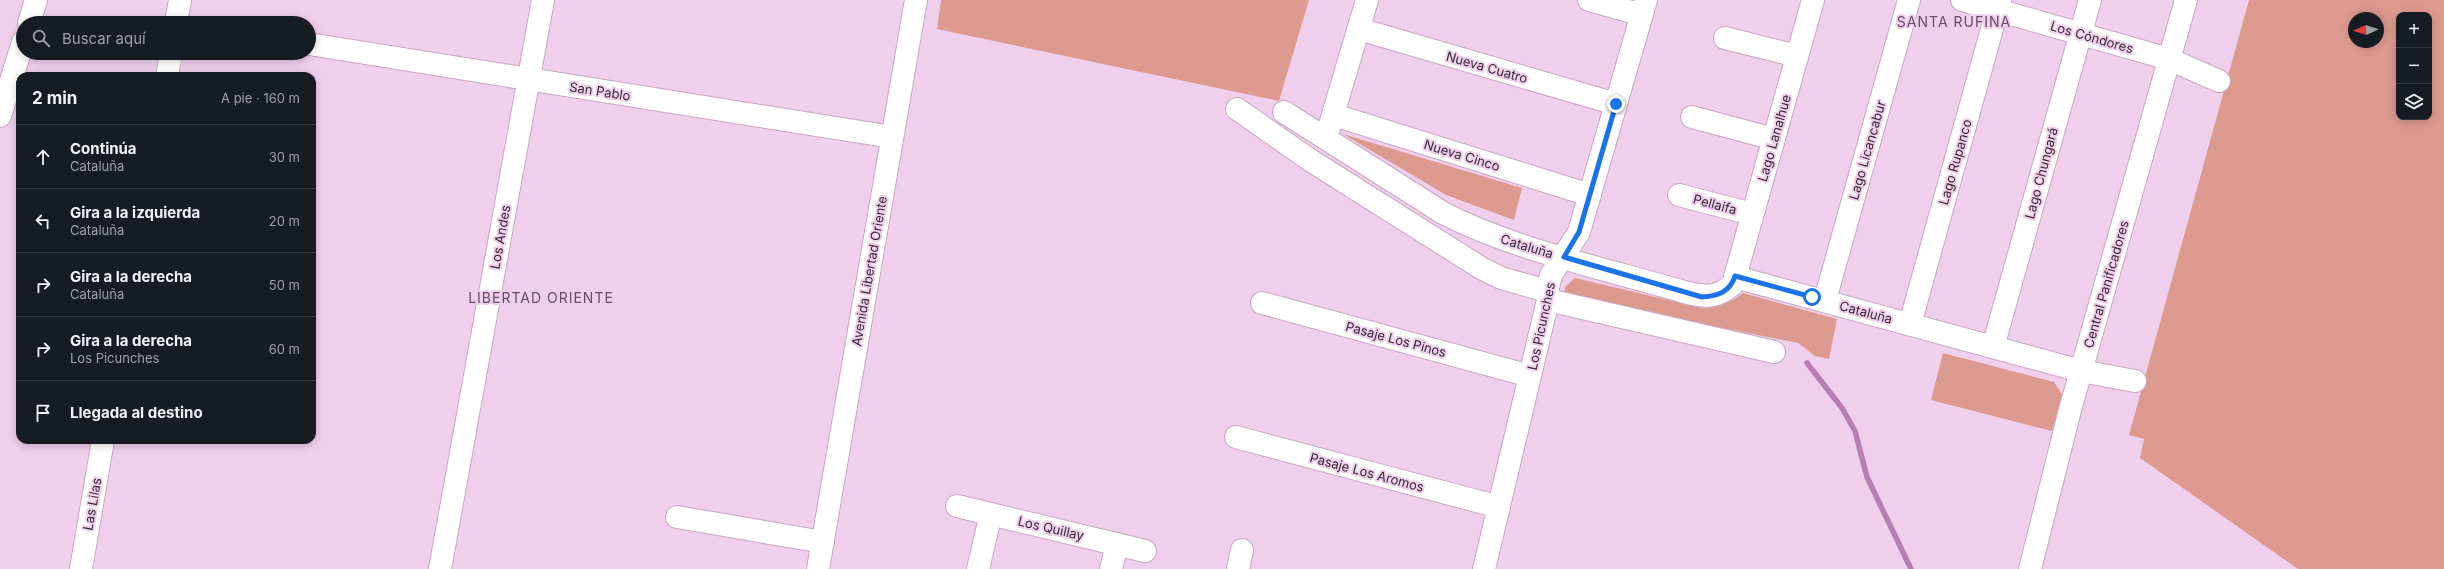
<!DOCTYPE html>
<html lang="es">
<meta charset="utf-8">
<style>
body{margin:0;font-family:Inter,sans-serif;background:#242831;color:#f1f3f6}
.controls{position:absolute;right:12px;top:12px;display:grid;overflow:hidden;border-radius:8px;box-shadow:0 2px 10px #0003}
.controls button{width:36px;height:36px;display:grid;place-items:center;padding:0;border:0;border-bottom:1px solid #363941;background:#171b24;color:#f1f3f6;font:20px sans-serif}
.compass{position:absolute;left:2348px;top:12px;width:36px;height:36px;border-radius:50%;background:#171b24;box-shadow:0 2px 10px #0003;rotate:267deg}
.stop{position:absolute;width:12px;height:12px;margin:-9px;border:3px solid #1a73e8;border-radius:50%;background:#fff}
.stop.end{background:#1a73e8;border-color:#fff;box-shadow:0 1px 4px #0008}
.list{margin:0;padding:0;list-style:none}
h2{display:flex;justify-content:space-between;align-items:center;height:52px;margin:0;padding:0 16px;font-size:17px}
h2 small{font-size:13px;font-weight:400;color:#9ea1a6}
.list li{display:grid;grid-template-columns:26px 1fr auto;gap:12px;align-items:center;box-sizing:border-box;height:64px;padding:0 16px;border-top:1px solid #363941}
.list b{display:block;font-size:15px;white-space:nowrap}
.list p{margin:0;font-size:13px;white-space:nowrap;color:#9ea1a6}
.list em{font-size:13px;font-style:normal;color:#9ea1a6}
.icon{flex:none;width:22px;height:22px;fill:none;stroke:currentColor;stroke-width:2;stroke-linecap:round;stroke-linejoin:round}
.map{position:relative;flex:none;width:2444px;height:569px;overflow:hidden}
.search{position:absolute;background:#171b24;box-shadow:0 2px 10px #0003;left:16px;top:16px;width:300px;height:44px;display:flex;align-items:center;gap:10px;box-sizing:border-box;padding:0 14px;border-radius:22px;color:#9ea1a6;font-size:15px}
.panel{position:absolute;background:#171b24;box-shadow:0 2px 10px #0003;left:16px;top:72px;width:300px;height:372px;border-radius:12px}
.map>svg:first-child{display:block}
</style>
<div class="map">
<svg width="2444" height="569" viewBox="0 0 2444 569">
<rect width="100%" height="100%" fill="#f0cfec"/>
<g fill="#dc9a8f" fill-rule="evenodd">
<path d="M941,0H1309L1279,101L937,29Z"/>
<path d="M2249,0H2444V569H2298L2140,458L2144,439L2129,435ZM2399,15H2429V117H2399ZM2354,18H2378V42H2354Z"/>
<path d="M1343,134L1522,188L1514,220L1446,195Z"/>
<path d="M1575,278L1702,308C1718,306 1730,304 1743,293L1837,319L1829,359L1815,356L1798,343L1563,296L1566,286Z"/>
<path d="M1943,353L2054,382L2062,394L2052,431L1931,400Z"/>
</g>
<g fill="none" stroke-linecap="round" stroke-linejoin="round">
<path stroke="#b67fb1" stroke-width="5.5" d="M1807,363L1842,408L1855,431L1867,477L1911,569"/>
<defs>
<g id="minor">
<path d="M1589,0L1642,15"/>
<path d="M1962,0L2169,59L2219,81"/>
<path d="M29,23L36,0"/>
<path d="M176,23L180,0"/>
<path d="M1359,29L1616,104"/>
<path d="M1725,38L1797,56"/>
<path d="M309,44L892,137"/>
<path d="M167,76L171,53"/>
<path d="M1237,109L1310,160L1481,268L1501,278L1547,291"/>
<path d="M1284,112L1443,213C1515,250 1606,269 1684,292C1704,297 1717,299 1733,284L1813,0"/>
<path d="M1334,115L1590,195"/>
<path d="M0,116L23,42"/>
<path d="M1692,117L1774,139"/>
<path d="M1329,128L1367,0"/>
<path d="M1679,195L1752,214"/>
<path d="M1735,277L2081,371L2135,381"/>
<path d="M1548,300L1774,352"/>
<path d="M1825,300L1909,0"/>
<path d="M1262,303L1530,376"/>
<path d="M1910,324L2000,0"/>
<path d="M1993,347L2090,0"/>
<path d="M1236,437L1499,507"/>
<path d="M957,506L1145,551"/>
<path d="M677,517L823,542"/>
<path d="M81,569L103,440"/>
<path d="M440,569L543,0"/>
<path d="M818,569L916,0"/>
<path d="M978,569L991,514"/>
<path d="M1111,569L1117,544"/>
<path d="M1238,569L1242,550"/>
<path d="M1484,569L1548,300L1547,291L1551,275L1579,232L1646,0"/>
<path d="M2030,569L2070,410L2186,0"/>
</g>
</defs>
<use href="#minor" stroke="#c7a7c3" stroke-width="24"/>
<use href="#minor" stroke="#fff" stroke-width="22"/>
</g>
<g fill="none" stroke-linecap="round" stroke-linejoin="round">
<path stroke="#1a73e8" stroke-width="5" d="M1616,104L1579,232L1564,257L1702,297C1718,296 1730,292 1735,276L1812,297"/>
</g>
<g text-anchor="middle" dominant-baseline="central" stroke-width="4" stroke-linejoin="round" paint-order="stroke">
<g font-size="13" fill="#372a36" stroke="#f0cfec">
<text transform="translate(2092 37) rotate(16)">Los Cóndores</text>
<text transform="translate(1487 67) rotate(16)">Nueva Cuatro</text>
<text transform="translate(600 91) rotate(9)">San Pablo</text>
<text transform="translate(1774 138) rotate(-74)">Lago Lanalhue</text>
<text transform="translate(1867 150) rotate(-74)">Lago Licancabur</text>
<text transform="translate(1462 155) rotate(17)">Nueva Cinco</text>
<text transform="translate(1955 162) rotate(-74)">Lago Rupanco</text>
<text transform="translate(2041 173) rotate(-75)">Lago Chungará</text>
<text transform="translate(1715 204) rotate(15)">Pellaifa</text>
<text transform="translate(500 237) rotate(-80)">Los Andes</text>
<text transform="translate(1527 246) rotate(17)">Cataluña</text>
<text transform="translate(869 271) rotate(-80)">Avenida Libertad Oriente</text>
<text transform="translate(2106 284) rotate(-74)">Central Panificadores</text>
<text transform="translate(1866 312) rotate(15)">Cataluña</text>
<text transform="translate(1541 326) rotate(-78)">Los Picunches</text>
<text transform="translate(1396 339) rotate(15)">Pasaje Los Pinos</text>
<text transform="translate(1367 472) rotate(15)">Pasaje Los Aromos</text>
<text transform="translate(92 504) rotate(-80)">Las Lilas</text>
<text transform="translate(1051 528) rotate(13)">Los Quillay</text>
</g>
<g font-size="14" letter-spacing="1" fill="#684c66" stroke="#f0cfec">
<text x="1954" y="21">SANTA RUFINA</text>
<text x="541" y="297">LIBERTAD ORIENTE</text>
</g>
</g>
</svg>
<div class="controls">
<button>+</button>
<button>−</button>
<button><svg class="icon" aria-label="layers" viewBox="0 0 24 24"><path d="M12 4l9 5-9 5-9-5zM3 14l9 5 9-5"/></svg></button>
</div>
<svg class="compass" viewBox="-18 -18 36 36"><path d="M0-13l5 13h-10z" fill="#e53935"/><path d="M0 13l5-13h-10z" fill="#9ea1a6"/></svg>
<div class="stop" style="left:1812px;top:297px"></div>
<div class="stop end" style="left:1616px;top:104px"></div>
<div class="search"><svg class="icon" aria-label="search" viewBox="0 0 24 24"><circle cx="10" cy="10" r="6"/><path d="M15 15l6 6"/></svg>Buscar aquí</div>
<section class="panel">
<h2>2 min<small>A pie · 160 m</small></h2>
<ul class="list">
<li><svg class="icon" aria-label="ahead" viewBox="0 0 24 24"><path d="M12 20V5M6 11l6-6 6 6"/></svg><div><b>Continúa</b><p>Cataluña</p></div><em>30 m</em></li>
<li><svg class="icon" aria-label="left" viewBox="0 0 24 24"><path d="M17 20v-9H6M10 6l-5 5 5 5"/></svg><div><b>Gira a la izquierda</b><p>Cataluña</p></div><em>20 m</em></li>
<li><svg class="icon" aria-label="right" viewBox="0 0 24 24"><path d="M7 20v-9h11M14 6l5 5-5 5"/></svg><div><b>Gira a la derecha</b><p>Cataluña</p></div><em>50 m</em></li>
<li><svg class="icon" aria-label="right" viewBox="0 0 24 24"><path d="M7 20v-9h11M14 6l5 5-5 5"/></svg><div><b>Gira a la derecha</b><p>Los Picunches</p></div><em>60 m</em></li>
<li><svg class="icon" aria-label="arrive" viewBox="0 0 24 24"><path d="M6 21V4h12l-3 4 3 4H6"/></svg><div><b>Llegada al destino</b></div></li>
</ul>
</section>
</div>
